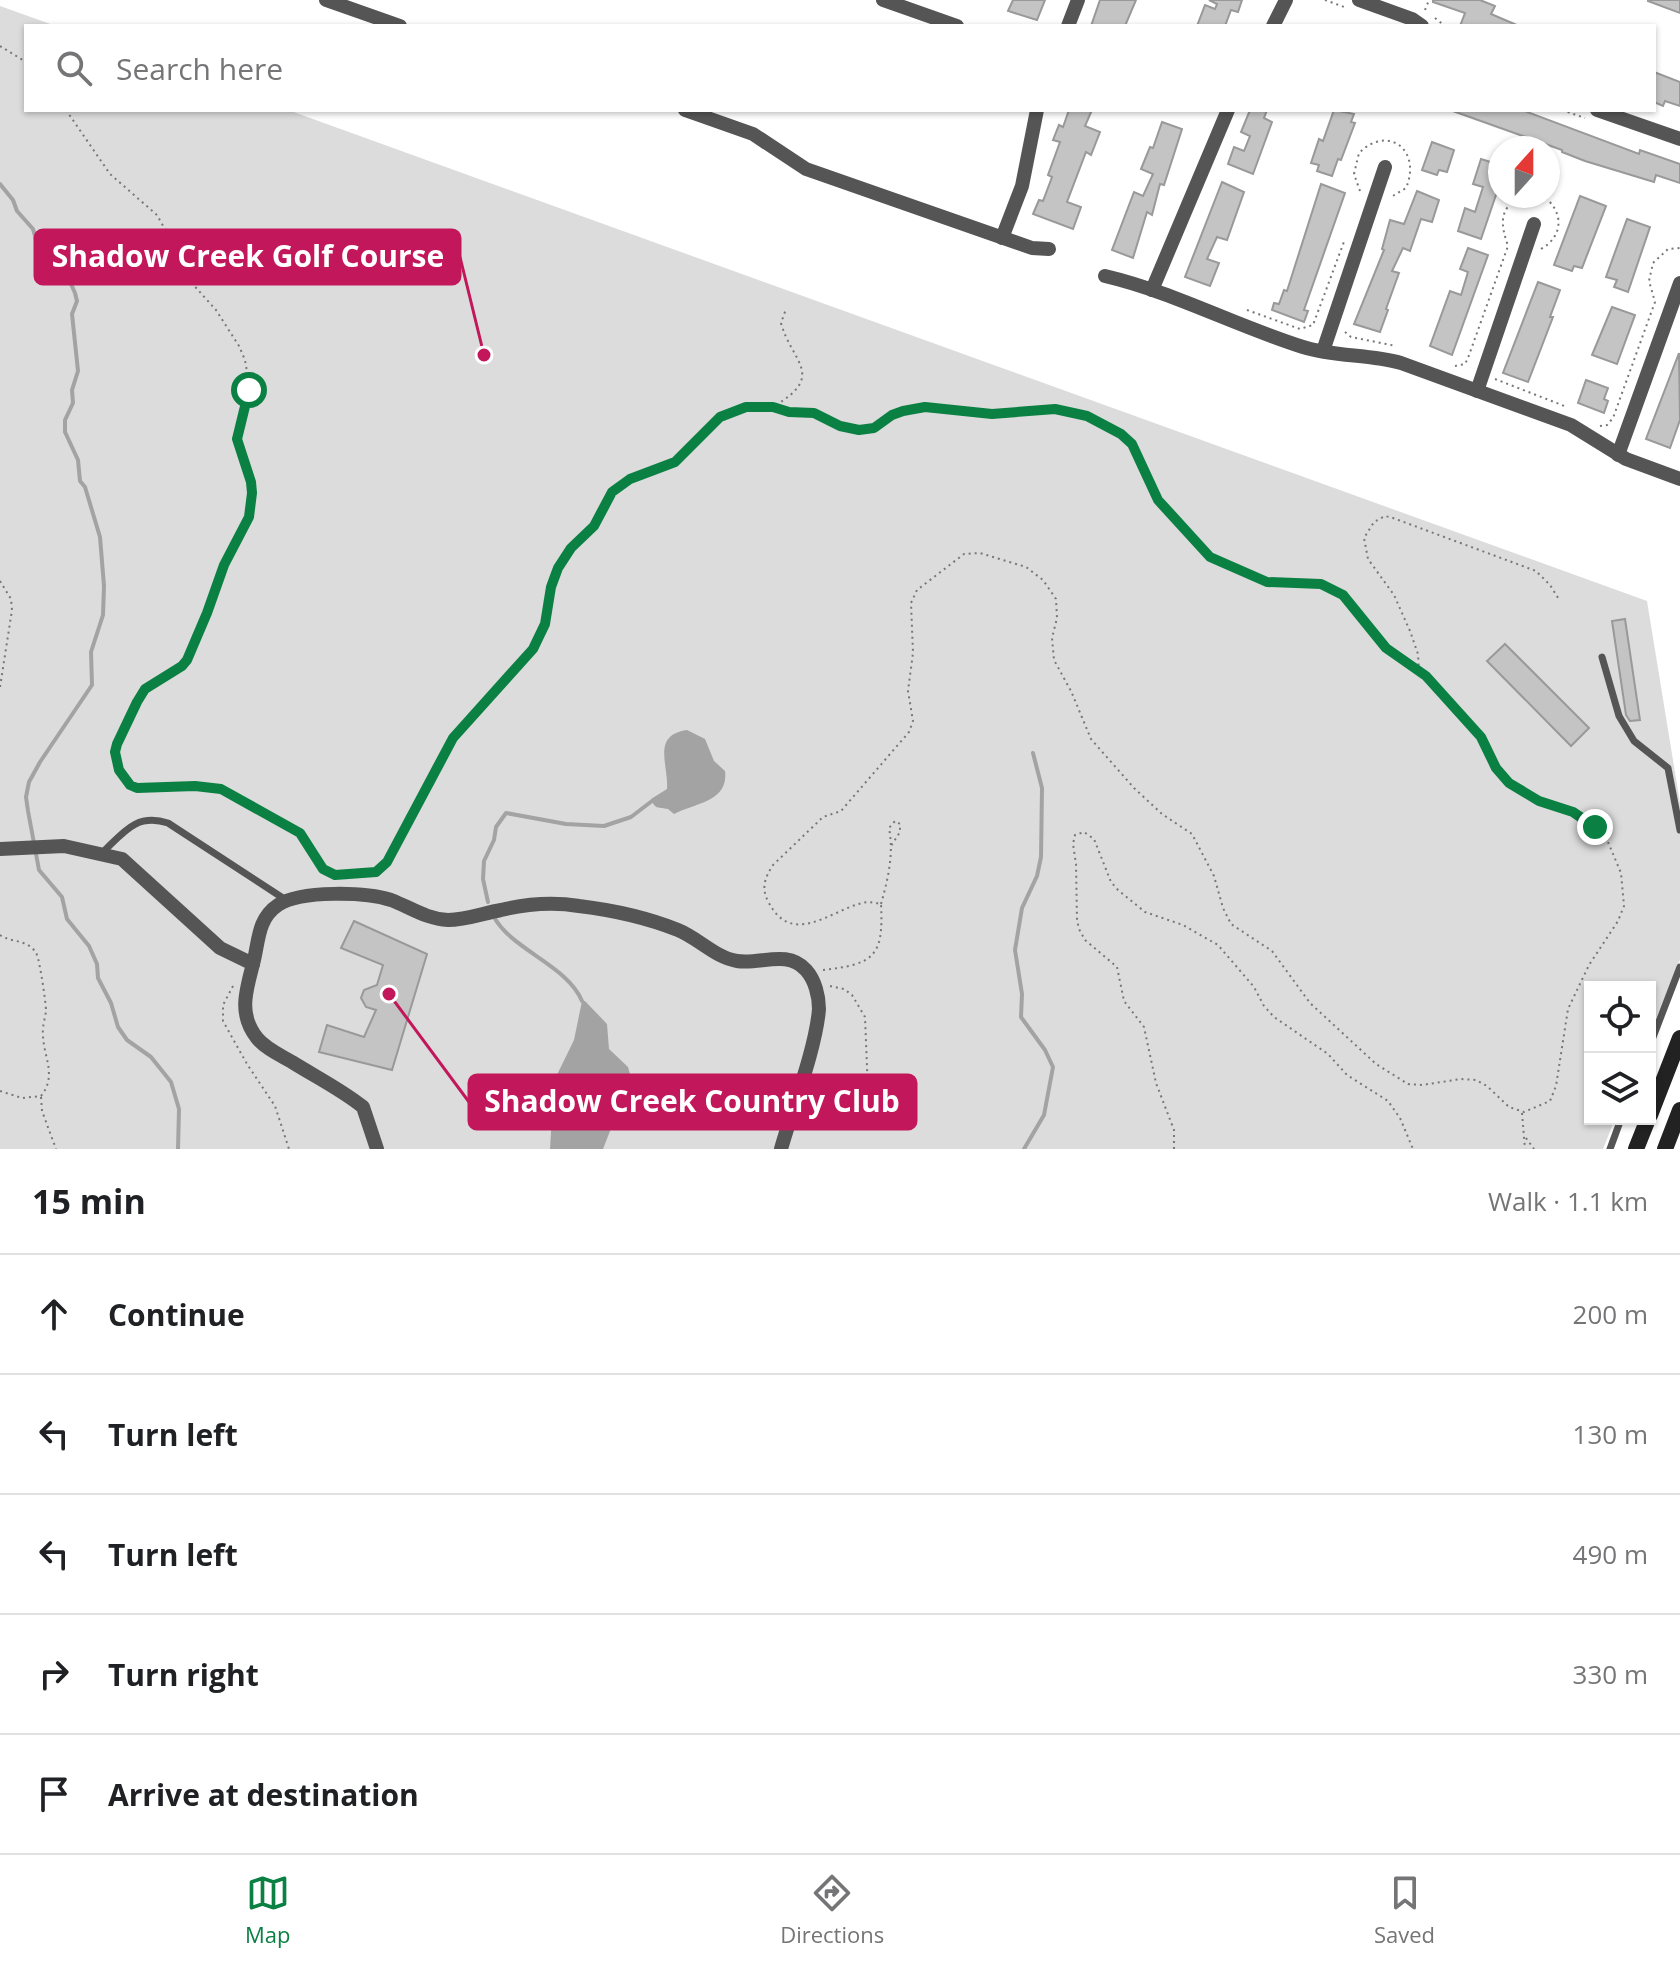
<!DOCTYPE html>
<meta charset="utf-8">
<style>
body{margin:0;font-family:"Open Sans",sans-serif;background:#f2f2f2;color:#202124}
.controls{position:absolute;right:24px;bottom:24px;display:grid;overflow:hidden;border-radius:0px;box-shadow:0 2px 6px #0004}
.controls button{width:72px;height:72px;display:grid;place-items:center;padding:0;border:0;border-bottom:2px solid #e0e0e0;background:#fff;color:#202124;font:40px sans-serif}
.compass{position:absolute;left:1488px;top:136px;width:72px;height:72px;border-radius:50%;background:#fff;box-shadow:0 2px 6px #0004;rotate:21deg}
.stop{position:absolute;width:24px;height:24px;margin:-18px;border:6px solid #0b8043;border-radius:50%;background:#fff}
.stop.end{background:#0b8043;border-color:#fff;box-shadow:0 2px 8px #0008}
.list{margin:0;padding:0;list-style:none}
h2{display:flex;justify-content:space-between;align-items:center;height:104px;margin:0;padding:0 32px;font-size:34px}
h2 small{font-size:26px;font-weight:400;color:#757577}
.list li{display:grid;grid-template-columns:52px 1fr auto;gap:24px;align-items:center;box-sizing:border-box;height:120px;padding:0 32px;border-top:2px solid #e0e0e0}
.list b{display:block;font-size:30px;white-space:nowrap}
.list em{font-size:26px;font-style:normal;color:#757577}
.icon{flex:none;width:44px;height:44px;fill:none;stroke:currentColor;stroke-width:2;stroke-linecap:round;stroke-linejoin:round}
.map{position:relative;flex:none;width:1680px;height:1149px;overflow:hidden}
.search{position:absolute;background:#fff;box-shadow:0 2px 6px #0004;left:24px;right:24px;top:24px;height:88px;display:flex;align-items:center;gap:20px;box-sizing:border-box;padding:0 28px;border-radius:0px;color:#757577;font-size:30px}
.sheet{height:704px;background:#fff}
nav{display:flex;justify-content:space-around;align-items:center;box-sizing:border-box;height:112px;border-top:2px solid #e0e0e0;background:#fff;font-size:22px;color:#757577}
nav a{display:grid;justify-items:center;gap:4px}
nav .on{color:#0b8043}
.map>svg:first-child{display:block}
</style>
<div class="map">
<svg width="1680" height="1149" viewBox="0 0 1680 1149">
<rect width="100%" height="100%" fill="#fff"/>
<path fill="#dcdcdc" d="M0,6L56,26H26V110H288L1647,601L1680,803V960L1650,1033V987H1590V1119H1615L1603,1149H0Z"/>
<g fill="#a3a3a3">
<path d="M687,730L705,739L714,761L725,771C729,802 694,803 674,814L668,809C659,807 655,810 651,799L667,789C669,766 651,735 687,730Z"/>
<path d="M582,1001H585L607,1024L609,1049L628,1067L635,1091L610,1131L603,1149H550L554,1081L574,1040Z"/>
</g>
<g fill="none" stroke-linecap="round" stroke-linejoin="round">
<g stroke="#a3a3a3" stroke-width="4">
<path d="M0,184L13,200L17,211L33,229L39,250L45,258L71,284L75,293L77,301L72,314L78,371L72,390L73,403L65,420V432L78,460L80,481L85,487L100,537L104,586L103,615L91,652L92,685L40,762L29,782L26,797L28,811L39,870L62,897L67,919L89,946L97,964L98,978L111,1003L118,1027L127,1040L151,1057L171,1082L179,1109L178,1149"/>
<path d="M488,902L483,879L484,861L494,840L496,827L506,813L566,824L604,826L631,817L652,801"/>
<path d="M494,917C512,950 567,965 582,1001"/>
<path d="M1024,1149L1044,1115L1053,1067L1045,1050L1021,1017L1022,994L1015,950L1022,908L1037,876L1041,857L1042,788L1033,753"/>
</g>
</g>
<g fill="#c4c4c4" stroke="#999" stroke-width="2">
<path d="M1013,0H1045L1037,20L1008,11Z"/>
<path d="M1100,0H1136L1125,26H1091Z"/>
<path d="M1209,0H1242L1238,12L1231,10L1225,26H1197L1205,5L1215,9L1217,4Z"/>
<path d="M1433,0H1480L1495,6L1491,14L1519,26H1460L1465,13L1433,2Z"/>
<path d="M1648,0H1680V13L1648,1Z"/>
<path d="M1654,72L1680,82V106L1665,101L1663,106L1654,102Z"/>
<path d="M1069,110H1092L1085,126L1100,132L1091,155L1086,152L1067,202L1081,207L1073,229L1033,214L1039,200L1043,201L1052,177L1048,175L1060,142L1053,140L1059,125L1063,127Z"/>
<path d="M1250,110H1267L1264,118L1272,122L1253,174L1228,164L1234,147L1244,151L1250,136L1241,132Z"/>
<path d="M1334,110L1354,114L1351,122L1355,123L1341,160L1338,159L1332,176L1317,171L1319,165L1311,163L1319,139L1323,141Z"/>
<path d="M1450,110H1522L1639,154L1640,150L1680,164V183L1656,175L1654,182L1585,161L1562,152V150Z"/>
<path d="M1162,122L1182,129L1164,185L1160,184L1152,215L1147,212L1133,258L1112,250L1134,192L1143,196L1153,174L1141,169L1150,147L1153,148Z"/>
<path d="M1432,142L1454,150L1447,172L1439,170L1437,175L1422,170Z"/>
<path d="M1481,159L1500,165V183L1481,239L1458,231L1465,208L1475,212L1483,187L1473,184Z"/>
<path d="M1222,182L1244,192L1227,240L1217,237L1207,259L1219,263L1210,286L1185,277Z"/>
<path d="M1321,184L1345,193L1304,310L1308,311L1304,322L1272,310L1274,303L1279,304L1284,290L1287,291Z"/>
<path d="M1417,191L1439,200L1432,222L1421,219L1410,251L1403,248L1392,271L1399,273L1386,309L1388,310L1380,332L1354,324L1384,250L1382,249L1390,220L1404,224Z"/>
<path d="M1580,196L1606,206L1582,268L1574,266L1572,271L1554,265Z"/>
<path d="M1627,219L1650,227L1628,292L1614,287L1617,280L1606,277Z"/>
<path d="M1468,248L1488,255L1452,355L1430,346L1450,291L1461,295L1468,272L1460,269Z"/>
<path d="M1538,282L1560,290L1550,317H1553L1528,382L1503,373Z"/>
<path d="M1612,307L1635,315L1617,364L1592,355Z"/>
<path d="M1679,353L1680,420L1670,448L1646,439Z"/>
<path d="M1586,380L1608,388L1604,399L1608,401L1604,413L1578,403Z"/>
<path d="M1625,619L1640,720L1630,721L1626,715L1612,621Z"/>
<path d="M1505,644L1589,728L1571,746L1487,661Z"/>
<path d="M354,921L427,954L392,1070L319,1052L327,1025L364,1037L376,1010L366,1007L361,998L364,990L377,985L383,965L341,948Z"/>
</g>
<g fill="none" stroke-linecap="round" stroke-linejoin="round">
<g stroke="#777" stroke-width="2" stroke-dasharray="2 4" stroke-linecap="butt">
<path d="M1325,0L1347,8"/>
<path d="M1425,10L1429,0"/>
<path d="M1435,18L1445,26"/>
<path d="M0,46L26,62"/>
<path d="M66,110L110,174L157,215L175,247L189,280L216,310L239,346L245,360L249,383V397L237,439L251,482L249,517L224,565L187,660L145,689L117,744C113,763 121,779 137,788L195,786L221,789L300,833L327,872C345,879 374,878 387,862L453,738L533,649L545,624L551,587L558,568L571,548L594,526L612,492L630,479L675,462L720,417L746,407H773L789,412L814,413L840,426L859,430L874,428L892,415L925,407L992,414L1055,409L1087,416L1121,434L1132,444L1158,500L1210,557L1267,582L1321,584L1334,589L1351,604L1386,648L1418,671"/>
<path d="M1562,110L1585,118"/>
<path d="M1360,191L1354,174L1359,153C1388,124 1422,150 1406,188L1391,197"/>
<path d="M1541,249C1564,236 1564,211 1543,196"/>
<path d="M1247,310L1300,329L1313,325L1345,239"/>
<path d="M1345,332L1351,337L1396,346"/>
<path d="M1455,366L1465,364L1468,358L1508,246C1501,225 1498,210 1520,196"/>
<path d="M1495,379L1567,407"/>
<path d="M776,405C826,375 791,361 781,323L786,309"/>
<path d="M1600,426L1607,425L1613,418L1655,302L1649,281L1653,263L1668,249L1680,248"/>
<path d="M0,581L11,599L12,610L0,687"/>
<path d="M881,904C888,879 894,854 889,828L895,821L900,824V832L891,846"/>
<path d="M0,935C11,943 30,939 37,955C40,963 46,1003 46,1011C45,1019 42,1027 43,1036C44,1058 57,1076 41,1096L22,1098L0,1091"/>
<path d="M823,970C873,964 884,958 881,904C875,903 869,901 862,903C830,911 791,948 768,901C761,888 765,877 773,865L823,817L841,811L909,732L913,721L908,691L913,653L911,603L917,590L964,554L980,553L1026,567L1043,580L1056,599L1057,618L1052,638L1054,660L1071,691L1091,739L1134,788L1162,814L1192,834L1214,876L1223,908L1231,924L1272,951L1310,1003L1376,1064L1408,1084L1422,1085L1461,1079L1476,1080L1487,1086L1509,1107L1524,1112L1550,1101L1556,1086L1568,1009L1589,965L1618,921L1624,906L1621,873L1608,842L1601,831L1573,812L1539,801L1509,783L1496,768L1481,737L1419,671L1418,654L1410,631L1394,595L1368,559L1364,538L1374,522L1385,516L1393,518L1536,571L1550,585L1560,601"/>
<path d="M233,986L223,1005V1021L247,1064L275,1106L289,1149"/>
<path d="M830,986L844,989L852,995L865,1017L868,1092L860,1103"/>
<path d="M41,1097L42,1111L56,1149"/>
<path d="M1522,1113L1525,1149"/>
<path d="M1526,1138L1534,1149"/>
<path d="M1174,1149V1130L1156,1083L1144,1027L1124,1001L1117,967L1085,940L1079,929L1077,920L1076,864L1073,844L1075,835L1084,832L1094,839L1111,882L1118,890L1145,912L1183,925L1218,945L1254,987L1264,1006L1274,1017L1328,1054L1347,1075L1388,1101L1400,1118L1413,1149"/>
</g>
<g stroke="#555" stroke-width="7">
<path d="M1602,657L1619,716L1634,741L1668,768L1680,830"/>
<path d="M102,853C124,832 136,813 168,823L286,900"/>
<path d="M1650,1045L1680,967"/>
<path d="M1610,1149L1621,1119"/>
</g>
<g stroke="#555" stroke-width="14">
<path d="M326,0L400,26"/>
<path d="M883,0L957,26"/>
<path d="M1359,0L1412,19L1422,26"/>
<path d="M1068,26L1078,0"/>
<path d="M1273,26L1286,0"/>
<path d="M685,110L753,134L806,169L1032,248L1049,249"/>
<path d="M1597,110L1680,139"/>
<path d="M1002,238L1022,186L1037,110"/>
<path d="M1105,276C1173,292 1236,326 1303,347C1335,357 1369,354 1401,363L1571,425L1626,459L1680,479"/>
<path d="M1152,290L1228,110"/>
<path d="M1323,351L1385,167"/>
<path d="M1477,391L1534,224"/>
<path d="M1618,455L1680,283"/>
<path d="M0,849L64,846L122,859L220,948L253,964"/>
<path d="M377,1149L363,1107C342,1090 316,1077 292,1062C280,1055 266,1049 257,1038C238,1014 246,991 253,964C259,942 257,919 278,905C301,890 366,892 391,900C410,907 426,919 448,920C466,920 484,913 501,910C526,904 554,902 579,906C612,910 648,918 678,930C698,938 716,958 737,961C760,965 787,949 806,970C815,980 819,996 819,1009C816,1048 792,1110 781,1149"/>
</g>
<g stroke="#222" stroke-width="16">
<path d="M1650,1115L1680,1038"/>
<path d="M1636,1149L1648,1119"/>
<path d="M1665,1149L1680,1110"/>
</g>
</g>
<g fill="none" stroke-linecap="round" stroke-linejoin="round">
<path stroke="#0b8043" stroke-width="10" d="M249,390L237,439L251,482L252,493L249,517L224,565L207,613L187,660L182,666L145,689L137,702L117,744L115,752L119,770L130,785L137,788L195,786L221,789L300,833L323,869L335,875L376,872L387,862L453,738L533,649L545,624L551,587L558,568L571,548L594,526L612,492L630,479L675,462L720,417L746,407H773L789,412L814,413L840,426L859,430L874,428L892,415L903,411L925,407L992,414L1055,409L1087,416L1121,434L1132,444L1158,500L1210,557L1267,582L1321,584L1343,595L1386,648L1426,676L1481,737L1496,768L1509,783L1539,801L1573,812L1595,827"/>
</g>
<path fill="none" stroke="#c2185b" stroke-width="3" d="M484 355L460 257M389 994L469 1102"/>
<g fill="#c2185b" stroke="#fff" stroke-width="3">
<circle cx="484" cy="355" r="8"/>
<circle cx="389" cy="994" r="8"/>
</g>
<g fill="#c2185b" stroke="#c2185b" stroke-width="3">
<rect x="35" y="230" width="425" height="54" rx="8"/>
<rect x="469" y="1075" width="447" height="54" rx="8"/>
</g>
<g font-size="30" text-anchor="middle" font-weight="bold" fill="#fff">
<text x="248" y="267">Shadow Creek Golf Course</text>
<text x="692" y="1112">Shadow Creek Country Club</text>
</g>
</svg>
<div class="controls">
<button><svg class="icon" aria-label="locate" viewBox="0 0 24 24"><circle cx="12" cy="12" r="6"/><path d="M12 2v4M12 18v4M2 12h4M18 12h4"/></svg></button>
<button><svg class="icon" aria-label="layers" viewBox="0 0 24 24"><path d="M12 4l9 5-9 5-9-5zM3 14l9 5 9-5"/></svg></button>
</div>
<svg class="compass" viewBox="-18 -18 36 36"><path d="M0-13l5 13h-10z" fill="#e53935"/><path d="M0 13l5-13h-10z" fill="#757577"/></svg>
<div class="stop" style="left:249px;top:390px"></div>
<div class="stop end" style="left:1595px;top:827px"></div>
<div class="search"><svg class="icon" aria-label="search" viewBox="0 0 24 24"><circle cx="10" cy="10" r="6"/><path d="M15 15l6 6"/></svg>Search here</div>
</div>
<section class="sheet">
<h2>15 min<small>Walk · 1.1 km</small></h2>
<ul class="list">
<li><svg class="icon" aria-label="ahead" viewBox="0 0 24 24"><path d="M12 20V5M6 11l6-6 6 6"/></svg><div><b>Continue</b></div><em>200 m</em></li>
<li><svg class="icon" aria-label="left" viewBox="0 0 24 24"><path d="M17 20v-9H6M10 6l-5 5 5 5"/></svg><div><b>Turn left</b></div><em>130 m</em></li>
<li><svg class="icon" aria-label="left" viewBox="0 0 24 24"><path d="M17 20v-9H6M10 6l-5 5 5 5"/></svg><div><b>Turn left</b></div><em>490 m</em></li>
<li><svg class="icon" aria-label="right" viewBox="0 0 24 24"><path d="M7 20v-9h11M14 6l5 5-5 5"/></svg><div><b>Turn right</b></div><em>330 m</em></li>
<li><svg class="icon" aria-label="arrive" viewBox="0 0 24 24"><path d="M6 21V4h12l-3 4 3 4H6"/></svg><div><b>Arrive at destination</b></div></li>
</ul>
</section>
<nav>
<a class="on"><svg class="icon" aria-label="map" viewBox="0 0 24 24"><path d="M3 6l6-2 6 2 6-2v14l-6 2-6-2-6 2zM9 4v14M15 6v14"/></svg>Map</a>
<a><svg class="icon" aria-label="directions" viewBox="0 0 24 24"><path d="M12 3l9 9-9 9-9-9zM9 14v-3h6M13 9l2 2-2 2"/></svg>Directions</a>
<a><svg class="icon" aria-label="saved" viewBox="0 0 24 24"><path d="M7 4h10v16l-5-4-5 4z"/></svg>Saved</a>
</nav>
